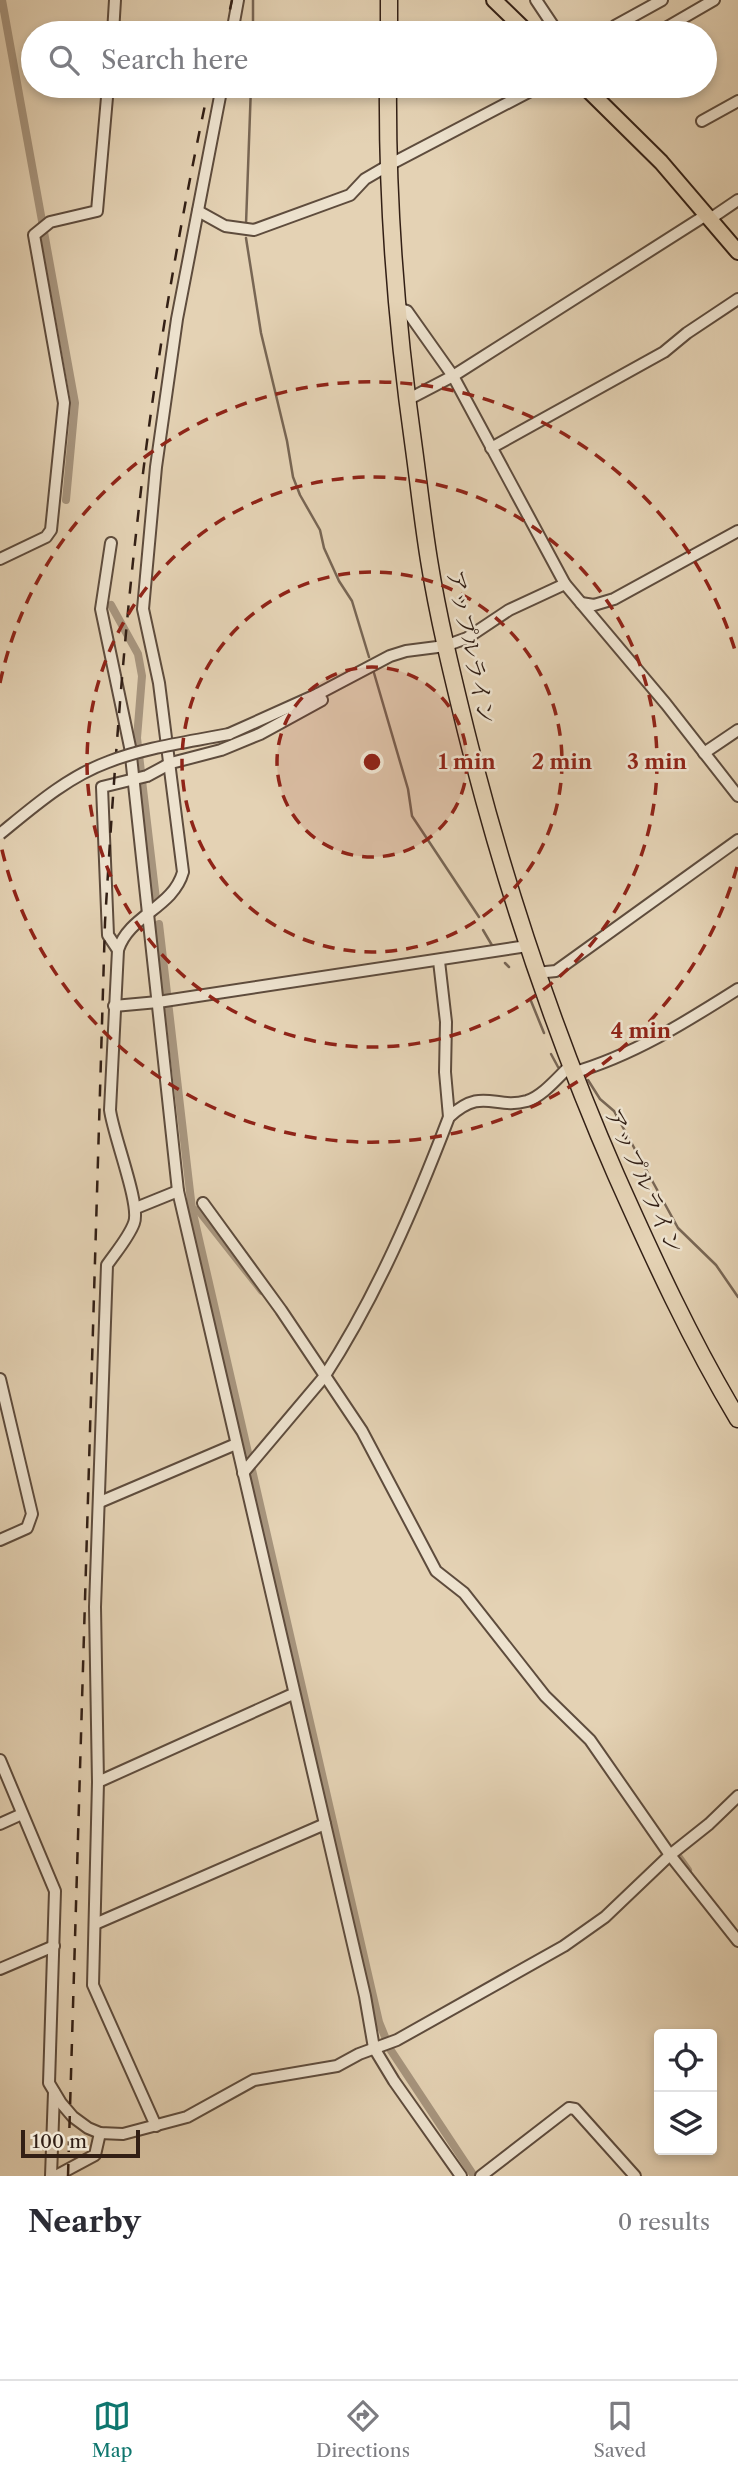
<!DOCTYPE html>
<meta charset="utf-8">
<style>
body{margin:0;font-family:"Libre Caslon Text","Noto Serif JP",serif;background:#f2f2f3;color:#2b2b33}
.controls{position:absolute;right:21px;bottom:21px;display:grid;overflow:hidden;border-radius:7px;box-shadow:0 4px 10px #0003}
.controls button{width:63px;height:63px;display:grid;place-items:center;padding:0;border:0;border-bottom:2px solid #e1e1e2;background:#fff;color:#2b2b33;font:35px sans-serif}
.scale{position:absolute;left:21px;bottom:18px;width:119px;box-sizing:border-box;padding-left:7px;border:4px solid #321f15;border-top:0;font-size:19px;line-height:24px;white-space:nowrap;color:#321f15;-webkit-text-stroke:5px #ede2ce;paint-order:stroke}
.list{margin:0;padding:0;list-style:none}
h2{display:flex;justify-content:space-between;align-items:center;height:91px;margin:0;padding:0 28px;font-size:30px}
h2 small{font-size:23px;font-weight:400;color:#7c7c81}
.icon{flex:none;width:38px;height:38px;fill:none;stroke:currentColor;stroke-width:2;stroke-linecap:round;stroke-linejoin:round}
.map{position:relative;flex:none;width:738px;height:2176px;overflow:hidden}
.search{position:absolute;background:#fff;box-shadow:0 4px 10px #0003;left:21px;right:21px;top:21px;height:77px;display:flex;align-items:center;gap:18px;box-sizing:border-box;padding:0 24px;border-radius:38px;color:#7c7c81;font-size:26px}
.sheet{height:203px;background:#fff}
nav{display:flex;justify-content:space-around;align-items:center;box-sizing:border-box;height:98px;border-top:2px solid #e1e1e2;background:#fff;font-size:19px;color:#7c7c81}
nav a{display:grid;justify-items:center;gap:4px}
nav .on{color:#0f766e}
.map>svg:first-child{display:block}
</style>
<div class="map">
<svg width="738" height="2176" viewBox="0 0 738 2176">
<rect width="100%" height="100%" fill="#e4d2b4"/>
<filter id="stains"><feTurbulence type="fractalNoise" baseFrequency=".00286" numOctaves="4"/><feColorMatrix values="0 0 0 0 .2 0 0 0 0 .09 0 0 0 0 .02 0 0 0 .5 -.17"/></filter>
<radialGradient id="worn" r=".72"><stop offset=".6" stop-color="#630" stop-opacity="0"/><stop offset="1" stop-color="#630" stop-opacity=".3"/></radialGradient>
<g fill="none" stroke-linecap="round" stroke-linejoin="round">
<g stroke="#786654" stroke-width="2.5">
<path d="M253,0V33"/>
<path d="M246,224L251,86"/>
<path d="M246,238L261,333L287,441L293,477L300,495L320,530L324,548L339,581L352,601L369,657"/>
<path d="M374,673L408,789L412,816L479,917"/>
<path d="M483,930L493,947"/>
<path d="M505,963L509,967"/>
<path d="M531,1001L544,1033"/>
<path d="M551,1054L558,1067"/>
<path d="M588,1080L600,1099L614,1111L678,1228L716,1265L738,1297"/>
</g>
<g stroke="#a7957e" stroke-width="8">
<path d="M2,0L75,403L66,500"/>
<path d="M111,605L138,654L142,676L137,738L156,899"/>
<path d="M159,924L192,1209L379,2022L390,2049L474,2176"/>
<path d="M192,1209L199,1211L262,1291"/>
<path d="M678,1856L688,1870"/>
</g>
<defs>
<g id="minor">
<path d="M536,0L558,33"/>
<path d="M615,26L662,0"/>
<path d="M113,33L115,0"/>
<path d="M232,33L238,0"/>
<path d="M657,33L714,0"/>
<path d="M702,121L738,101"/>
<path d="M198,211L225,226L254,230L350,195L365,179L389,165L540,86"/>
<path d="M710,219L738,200"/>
<path d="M397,308L407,311L453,376L565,584L666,704L738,796"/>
<path d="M407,400L453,376L706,215"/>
<path d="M491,448L664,352L687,333L738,299"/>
<path d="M111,543L101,609L130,747L178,1191L365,1996L374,2048L394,2081L461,2176"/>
<path d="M0,559L46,537L51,530L64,403L34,235L50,222L97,211L108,86"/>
<path d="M581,603L594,605L614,599L738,531"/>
<path d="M229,734L318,694L390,656L406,651L445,646L467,638L509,610L565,584"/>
<path d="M704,753L738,730"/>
<path d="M118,950L108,935L102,787L147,776L171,763L221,750L260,734L322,700L318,694"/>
<path d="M439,961L446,1022L445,1072L449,1117"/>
<path d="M536,973L556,971L738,840"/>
<path d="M114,1006L158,1002L527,946"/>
<path d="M572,1073C632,1056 686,1022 738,989"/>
<path d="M203,1203L281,1310L362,1431L436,1571L464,1593L545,1696L590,1740L670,1855L738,1941"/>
<path d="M136,1208L178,1191"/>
<path d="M0,1379L32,1514L27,1528L0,1540"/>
<path d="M243,1473L324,1377C376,1297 415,1206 449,1117C483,1086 494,1110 527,1101C543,1096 558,1077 570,1066"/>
<path d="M100,1502L236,1444"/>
<path d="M0,1760L55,1891L49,2083L61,2103L73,2117L88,2128L100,2133L123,2134L187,2117L254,2080L337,2066L359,2054L397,2040L564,1946L605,1917L670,1855L709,1824L738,1796"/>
<path d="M98,1782L293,1694"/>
<path d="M0,1824L22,1814"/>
<path d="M95,1924L325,1824"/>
<path d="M0,1969L54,1946"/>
<path d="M156,2126L93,1985L98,1782L95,1607L107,1265C116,1252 129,1237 134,1223C141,1205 113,1135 110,1110L118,950C129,915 173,908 183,872L159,683L143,609L156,467L177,319L222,86"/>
<path d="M51,2176L54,2092"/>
<path d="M56,2176L95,2155L100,2133"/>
<path d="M481,2176L569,2108L575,2109L635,2176"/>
</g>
<g id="major">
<path d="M494,0L528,33"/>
<path d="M584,86L661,162L738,252"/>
</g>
<g id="highway">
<path d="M389,33V0"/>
<path d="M388,86C387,207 397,329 414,449C419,486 423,523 429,560C438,617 452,674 466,731C504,883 553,1031 616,1175C653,1258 691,1341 738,1419"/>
</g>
</defs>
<use href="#minor" stroke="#5e4c3d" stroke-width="14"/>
<use href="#major" stroke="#321f15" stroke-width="18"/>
<use href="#highway" stroke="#321f15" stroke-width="19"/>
<use href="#minor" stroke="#ede2ce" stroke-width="10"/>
<use href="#major" stroke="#e4d2b4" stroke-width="14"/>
<use href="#highway" stroke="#e4d2b4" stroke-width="16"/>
<g stroke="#321f15" stroke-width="2.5" stroke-dasharray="12 12" stroke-linecap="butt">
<path d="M225,33L232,0"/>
<path d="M68,2176L105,922C113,789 122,657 137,525C153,378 178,231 209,86"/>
</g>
<defs>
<path id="minor-bridge" d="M0,834C33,807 67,777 108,762C146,747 189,742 229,734"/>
</defs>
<use href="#minor-bridge" stroke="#5e4c3d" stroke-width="14" stroke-linecap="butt"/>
<use href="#minor-bridge" stroke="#ede2ce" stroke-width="10"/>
</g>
<circle cx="372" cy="762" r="95" fill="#8f2418" fill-opacity=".12"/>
<g fill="none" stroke="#8f2418" stroke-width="3.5" stroke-dasharray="12 9">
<circle cx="372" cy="762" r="95"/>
<circle cx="372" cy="762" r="190"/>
<circle cx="372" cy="762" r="285"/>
<path d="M737 867A380 380 0 0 1 0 841M0 683A380 380 0 0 1 737 657"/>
</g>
<g text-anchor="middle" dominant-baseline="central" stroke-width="5" stroke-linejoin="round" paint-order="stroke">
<g font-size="23" fill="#321f15" stroke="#ede2ce">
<text transform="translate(471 647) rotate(78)">アップルライン</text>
<text transform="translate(644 1181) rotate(66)">アップルライン</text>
</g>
</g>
<circle cx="372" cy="762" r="10" fill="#8f2418" stroke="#ede2ce" stroke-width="3.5"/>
<g font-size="21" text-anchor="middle" font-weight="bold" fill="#8f2418" stroke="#ede2ce" stroke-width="5" stroke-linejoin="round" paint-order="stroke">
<text x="467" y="769">1 min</text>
<text x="562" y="769">2 min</text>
<text x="657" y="769">3 min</text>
<text x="641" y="1038">4 min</text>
</g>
<rect width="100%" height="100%" filter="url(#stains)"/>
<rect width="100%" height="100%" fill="url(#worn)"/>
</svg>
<div class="controls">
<button><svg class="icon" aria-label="locate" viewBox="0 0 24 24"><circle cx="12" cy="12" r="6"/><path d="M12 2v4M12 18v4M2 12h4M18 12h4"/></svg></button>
<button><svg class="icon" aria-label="layers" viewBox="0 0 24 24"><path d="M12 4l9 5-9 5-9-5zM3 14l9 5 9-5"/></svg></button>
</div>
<div class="scale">100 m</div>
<div class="search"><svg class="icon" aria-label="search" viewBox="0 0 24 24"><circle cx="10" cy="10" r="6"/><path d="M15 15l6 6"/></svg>Search here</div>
</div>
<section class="sheet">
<h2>Nearby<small>0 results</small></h2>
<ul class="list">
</ul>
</section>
<nav>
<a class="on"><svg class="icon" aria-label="map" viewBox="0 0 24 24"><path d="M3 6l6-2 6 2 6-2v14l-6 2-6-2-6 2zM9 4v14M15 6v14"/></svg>Map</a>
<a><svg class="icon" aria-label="directions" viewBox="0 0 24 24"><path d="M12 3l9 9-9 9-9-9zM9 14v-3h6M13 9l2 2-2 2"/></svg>Directions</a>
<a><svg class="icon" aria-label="saved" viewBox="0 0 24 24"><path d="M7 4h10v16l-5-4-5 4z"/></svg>Saved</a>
</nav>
